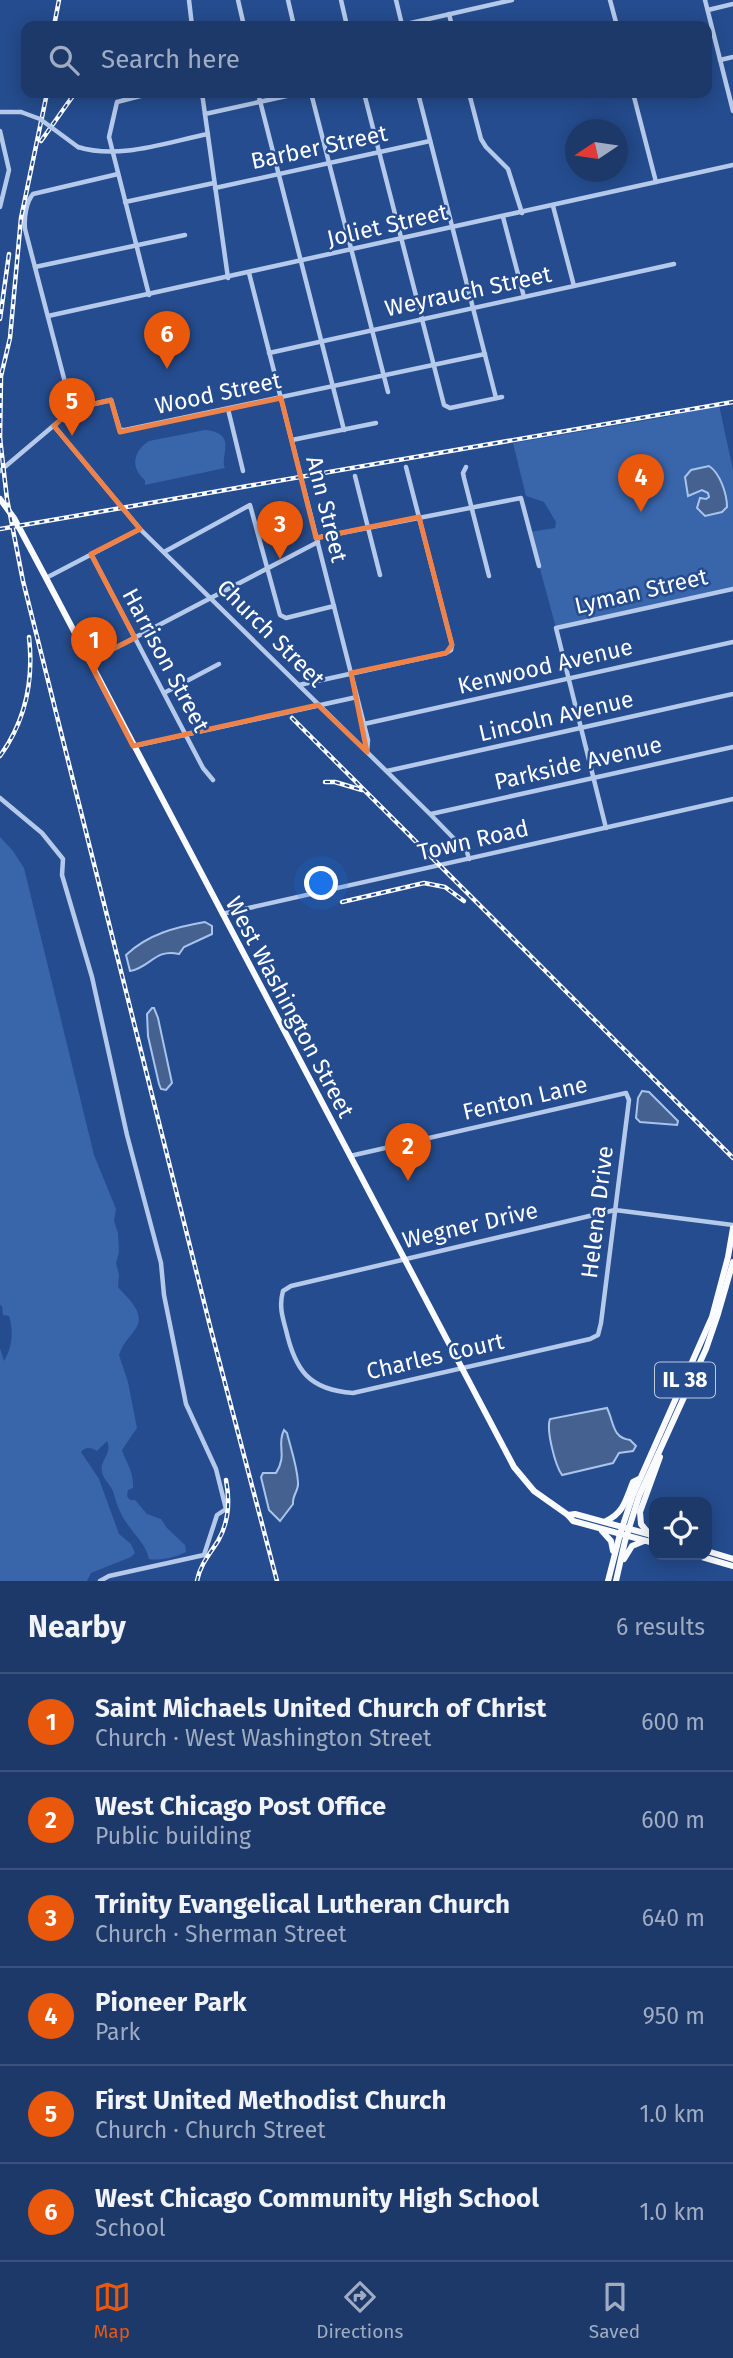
<!DOCTYPE html>
<meta charset="utf-8">
<style>
body{margin:0;font-family:"Fira Sans",sans-serif;background:#254070;color:#f1f3f6}
.controls{position:absolute;right:21px;bottom:21px;display:grid;overflow:hidden;border-radius:14px;box-shadow:0 4px 18px #0003}
.controls button{width:63px;height:63px;display:grid;place-items:center;padding:0;border:0;border-bottom:2px solid #3a537e;background:#1c396a;color:#f1f3f6;font:35px sans-serif}
.compass{position:absolute;left:565px;top:119px;width:63px;height:63px;border-radius:50%;background:#1c396a;box-shadow:0 4px 18px #0003;rotate:257deg}
.you{position:absolute;left:322px;top:884px;width:24px;height:24px;margin:-18px;border:5px solid #fff;border-radius:50%;background:#1a73e8;box-shadow:0 0 0 10px #1a73e833}
.badge{display:grid;place-items:center;width:46px;height:46px;border-radius:50%;background:#ea580c;color:#fff;font-size:23px;font-weight:700}
.pin{position:absolute;translate:-50% -58px;filter:drop-shadow(0 2px 4px #0008)}
.pin::after{content:'';position:absolute;top:37px;width:24px;height:21px;background:inherit;clip-path:polygon(0 0,100% 0,50% 100%)}
.list{margin:0;padding:0;list-style:none}
h2{display:flex;justify-content:space-between;align-items:center;height:91px;margin:0;padding:0 28px;font-size:30px}
h2 small{font-size:23px;font-weight:400;color:#a0acc1}
.list li{display:grid;grid-template-columns:46px 1fr auto;gap:21px;align-items:center;box-sizing:border-box;height:98px;padding:0 28px;border-top:2px solid #3a537e}
.list b{display:block;font-size:26px;white-space:nowrap}
.list p{margin:0;font-size:23px;white-space:nowrap;color:#a0acc1}
.list em{font-size:23px;font-style:normal;color:#a0acc1}
.icon{flex:none;width:38px;height:38px;fill:none;stroke:currentColor;stroke-width:2;stroke-linecap:round;stroke-linejoin:round}
.map{position:relative;flex:none;width:733px;height:1581px;overflow:hidden}
.search{position:absolute;background:#1c396a;box-shadow:0 4px 18px #0003;left:21px;right:21px;top:21px;height:77px;display:flex;align-items:center;gap:18px;box-sizing:border-box;padding:0 24px;border-radius:14px;color:#a0acc1;font-size:26px}
.sheet{height:679px;background:#1c396a}
nav{display:flex;justify-content:space-around;align-items:center;box-sizing:border-box;height:98px;border-top:2px solid #3a537e;background:#1c396a;font-size:19px;color:#a0acc1}
nav a{display:grid;justify-items:center;gap:4px}
nav .on{color:#ea580c}
.map>svg:first-child{display:block}
</style>
<div class="map">
<svg width="733" height="1581" viewBox="0 0 733 1581">
<rect width="100%" height="100%" fill="#254c8e"/>
<g fill="#3965ab">
<path d="M719,405L733,470V589L556,628L530,532L555,528L556,522L544,502L526,496L513,443L665,417Z"/>
<path d="M205,430C238,433 220,455 225,468L145,485V480C130,468 133,451 149,441Z"/>
<path d="M0,837L13,851L24,868L94,1155L116,1209L114,1221L118,1233L119,1252L116,1263L119,1275L118,1287C128,1299 148,1314 134,1331C128,1339 122,1345 119,1355L128,1382L137,1428L122,1450C127,1464 134,1473 133,1488L128,1490L127,1496L130,1500H135L147,1514L161,1519L167,1528L185,1545L186,1552C176,1557 161,1561 149,1559C146,1544 134,1535 126,1522C119,1512 116,1502 113,1491C110,1484 103,1479 102,1472C99,1460 113,1454 107,1441L97,1451C91,1448 86,1446 81,1452L99,1479L119,1534L131,1544L135,1553L131,1557L91,1573L87,1581H0V1348L4,1361C12,1348 14,1331 9,1316L3,1315L2,1306L0,1305Z"/>
</g>
<g fill="#456190" stroke="#a9c4ec" stroke-width="2">
<path d="M709,466C720,473 727,494 727,507L722,512L705,516L697,508L700,498L706,499L709,497L708,493L702,490L688,496L685,477L691,470Z"/>
<path d="M205,922L212,926V934L184,947L179,954C155,948 150,968 130,971L126,955C148,934 176,927 205,922Z"/>
<path d="M152,1008H154L158,1018L172,1083L166,1090L161,1089L159,1084L148,1036L147,1014Z"/>
<path d="M642,1091L649,1092L678,1121L677,1125L640,1122L636,1118L638,1098Z"/>
<path d="M607,1408C614,1422 612,1438 630,1440L636,1446L633,1451L619,1453L613,1463L562,1475C555,1465 546,1430 550,1419Z"/>
<path d="M284,1430L287,1433C291,1449 297,1466 298,1482C299,1491 292,1495 293,1504L280,1521L269,1510L261,1477L263,1473H276C288,1454 276,1446 284,1430Z"/>
</g>
<g fill="none" stroke-linecap="round" stroke-linejoin="round">
<g stroke="#b5caeb" stroke-width="4.5">
<path d="M189,0L192,26"/>
<path d="M238,0L244,26"/>
<path d="M288,0L294,26"/>
<path d="M341,0L347,26"/>
<path d="M396,0L402,25"/>
<path d="M610,0L617,26"/>
<path d="M705,0L733,111"/>
<path d="M708,10L733,4"/>
<path d="M449,14L452,26"/>
<path d="M402,25L512,0"/>
<path d="M720,60L733,57"/>
<path d="M202,93L228,278"/>
<path d="M258,93L344,430"/>
<path d="M311,93L388,392"/>
<path d="M364,93L444,405L450,408L502,397"/>
<path d="M418,93L496,398"/>
<path d="M469,93L481,139L486,147L508,169L522,213"/>
<path d="M633,93L656,182"/>
<path d="M0,112H21"/>
<path d="M205,114L300,93"/>
<path d="M0,131L9,170L0,207"/>
<path d="M78,147C119,160 167,142 208,134"/>
<path d="M215,188L430,141"/>
<path d="M125,202L214,183"/>
<path d="M553,206L574,286"/>
<path d="M503,217L524,297"/>
<path d="M35,267L185,235"/>
<path d="M249,273L368,740L367,752"/>
<path d="M149,295L109,137L117,102L152,93"/>
<path d="M48,316L733,165"/>
<path d="M269,353L674,264"/>
<path d="M72,409L25,229C24,218 26,202 33,194L118,174"/>
<path d="M228,409L243,471"/>
<path d="M54,426L140,529L430,814L467,852L469,859"/>
<path d="M292,440L376,423"/>
<path d="M466,467L463,473L464,478L489,576"/>
<path d="M0,471L65,416L72,409L111,400L119,427L120,430H125L485,354"/>
<path d="M355,476L380,575"/>
<path d="M316,538L521,498L539,566"/>
<path d="M164,552L250,505L280,615L286,618L334,606"/>
<path d="M91,554L203,768L213,780"/>
<path d="M46,578L140,529"/>
<path d="M90,661L318,542"/>
<path d="M299,685L446,653L451,650L452,645L406,467"/>
<path d="M164,693L219,664"/>
<path d="M364,724L733,642"/>
<path d="M134,746L357,697"/>
<path d="M387,771L733,694"/>
<path d="M0,798L42,833L63,859L62,875L92,977L127,1135L161,1263L164,1295L186,1404L216,1469L226,1509L217,1515L204,1555L109,1576L100,1581"/>
<path d="M431,814L733,747"/>
<path d="M606,828L556,628L733,589"/>
<path d="M222,914L733,799"/>
<path d="M350,1156L626,1093L629,1100L601,1323L598,1335L590,1339L353,1393C309,1390 295,1370 286,1330C282,1316 279,1305 283,1291L291,1286L615,1210L733,1225"/>
</g>
<g stroke="#fafbff" stroke-width="6">
<path d="M0,499L14,518L46,578L514,1467L534,1491L568,1515L573,1521L654,1543"/>
<path d="M568,1515L575,1514L648,1534"/>
<path d="M606,1521C624,1513 626,1499 633,1482L639,1479"/>
<path d="M602,1531L611,1541L613,1551"/>
<path d="M650,1535L641,1524L640,1512L660,1457"/>
<path d="M707,1551L733,1559"/>
<path d="M695,1555L733,1566"/>
<path d="M624,1559L632,1546L644,1541"/>
<path d="M608,1581L620,1534L633,1495L712,1317L728,1257L733,1228"/>
<path d="M616,1581L625,1541L639,1496L706,1349L718,1314L733,1262"/>
</g>
<defs>
<g id="rail">
<path d="M54,26L59,0"/>
<path d="M41,141L75,93"/>
<path d="M0,319L9,254"/>
<path d="M0,438L7,499L23,581L210,1326L277,1581"/>
<path d="M0,443L1,376L10,338L21,218L47,93"/>
<path d="M0,529L733,402"/>
<path d="M292,718L733,1158"/>
<path d="M0,756C26,720 34,681 29,637"/>
<path d="M325,782H335L362,790"/>
<path d="M342,902L424,883L445,887L464,901"/>
<path d="M197,1581C200,1565 209,1555 218,1541C229,1522 230,1501 226,1480"/>
</g>
</defs>
<use href="#rail" stroke="#fff" stroke-width="4.5"/>
<use href="#rail" stroke="#254c8e" stroke-width="2" stroke-dasharray="5" stroke-linecap="butt"/>
<path stroke="#b5caeb" stroke-width="4.5" d="M21,112L40,119L78,147"/>
</g>
<path fill="none" stroke="#ee8249" stroke-width="5" stroke-linejoin="round" d="M281,398L316,538L419,517L452,645L446,653L351,673L367,752L318,705L133,746L89,661L135,638L91,554L140,529L54,426L72,409L111,400L120,432Z"/>
<g text-anchor="middle" dominant-baseline="central" stroke-width="5" stroke-linejoin="round" paint-order="stroke">
<rect fill="#254c8e" stroke="#bec9dd" stroke-width="2" x="655" y="1362.5" width="60" height="35" rx="5"/>
<g font-size="21" font-weight="bold" fill="#fff">
<text x="685" y="1380">IL 38</text>
</g>
<g font-size="23" fill="#fff" stroke="#254c8e">
<text transform="translate(319 147) rotate(-12)">Barber Street</text>
<text transform="translate(387 225) rotate(-13)">Joliet Street</text>
<text transform="translate(468 291) rotate(-12)">Weyrauch Street</text>
<text transform="translate(218 393) rotate(-12)">Wood Street</text>
<text transform="translate(327 509) rotate(76)">Ann Street</text>
<text transform="translate(641 591) rotate(-13)">Lyman Street</text>
<text transform="translate(271 633) rotate(45)">Church Street</text>
<text transform="translate(166 660) rotate(62)">Harrison Street</text>
<text transform="translate(545 666) rotate(-13)">Kenwood Avenue</text>
<text transform="translate(556 716) rotate(-13)">Lincoln Avenue</text>
<text transform="translate(578 763) rotate(-13)">Parkside Avenue</text>
<text transform="translate(473 840) rotate(-13)">Town Road</text>
<text transform="translate(290 1007) rotate(62)">West Washington Street</text>
<text transform="translate(525 1098) rotate(-13)">Fenton Lane</text>
<text transform="translate(597 1212) rotate(-83)">Helena Drive</text>
<text transform="translate(470 1225) rotate(-13)">Wegner Drive</text>
<text transform="translate(435 1356) rotate(-13)">Charles Court</text>
</g>
</g>
</svg>
<div class="controls">
<button><svg class="icon" aria-label="locate" viewBox="0 0 24 24"><circle cx="12" cy="12" r="6"/><path d="M12 2v4M12 18v4M2 12h4M18 12h4"/></svg></button>
</div>
<svg class="compass" viewBox="-18 -18 36 36"><path d="M0-13l5 13h-10z" fill="#e53935"/><path d="M0 13l5-13h-10z" fill="#a0acc1"/></svg>
<div class="you"></div>
<div class="pin badge" style="left:94px;top:675px">1</div>
<div class="pin badge" style="left:408px;top:1181px">2</div>
<div class="pin badge" style="left:280px;top:559px">3</div>
<div class="pin badge" style="left:641px;top:512px">4</div>
<div class="pin badge" style="left:72px;top:436px">5</div>
<div class="pin badge" style="left:167px;top:369px">6</div>
<div class="search"><svg class="icon" aria-label="search" viewBox="0 0 24 24"><circle cx="10" cy="10" r="6"/><path d="M15 15l6 6"/></svg>Search here</div>
</div>
<section class="sheet">
<h2>Nearby<small>6 results</small></h2>
<ul class="list">
<li><span class="badge">1</span><div><b>Saint Michaels United Church of Christ</b><p>Church · West Washington Street</p></div><em>600 m</em></li>
<li><span class="badge">2</span><div><b>West Chicago Post Office</b><p>Public building</p></div><em>600 m</em></li>
<li><span class="badge">3</span><div><b>Trinity Evangelical Lutheran Church</b><p>Church · Sherman Street</p></div><em>640 m</em></li>
<li><span class="badge">4</span><div><b>Pioneer Park</b><p>Park</p></div><em>950 m</em></li>
<li><span class="badge">5</span><div><b>First United Methodist Church</b><p>Church · Church Street</p></div><em>1.0 km</em></li>
<li><span class="badge">6</span><div><b>West Chicago Community High School</b><p>School</p></div><em>1.0 km</em></li>
</ul>
</section>
<nav>
<a class="on"><svg class="icon" aria-label="map" viewBox="0 0 24 24"><path d="M3 6l6-2 6 2 6-2v14l-6 2-6-2-6 2zM9 4v14M15 6v14"/></svg>Map</a>
<a><svg class="icon" aria-label="directions" viewBox="0 0 24 24"><path d="M12 3l9 9-9 9-9-9zM9 14v-3h6M13 9l2 2-2 2"/></svg>Directions</a>
<a><svg class="icon" aria-label="saved" viewBox="0 0 24 24"><path d="M7 4h10v16l-5-4-5 4z"/></svg>Saved</a>
</nav>
